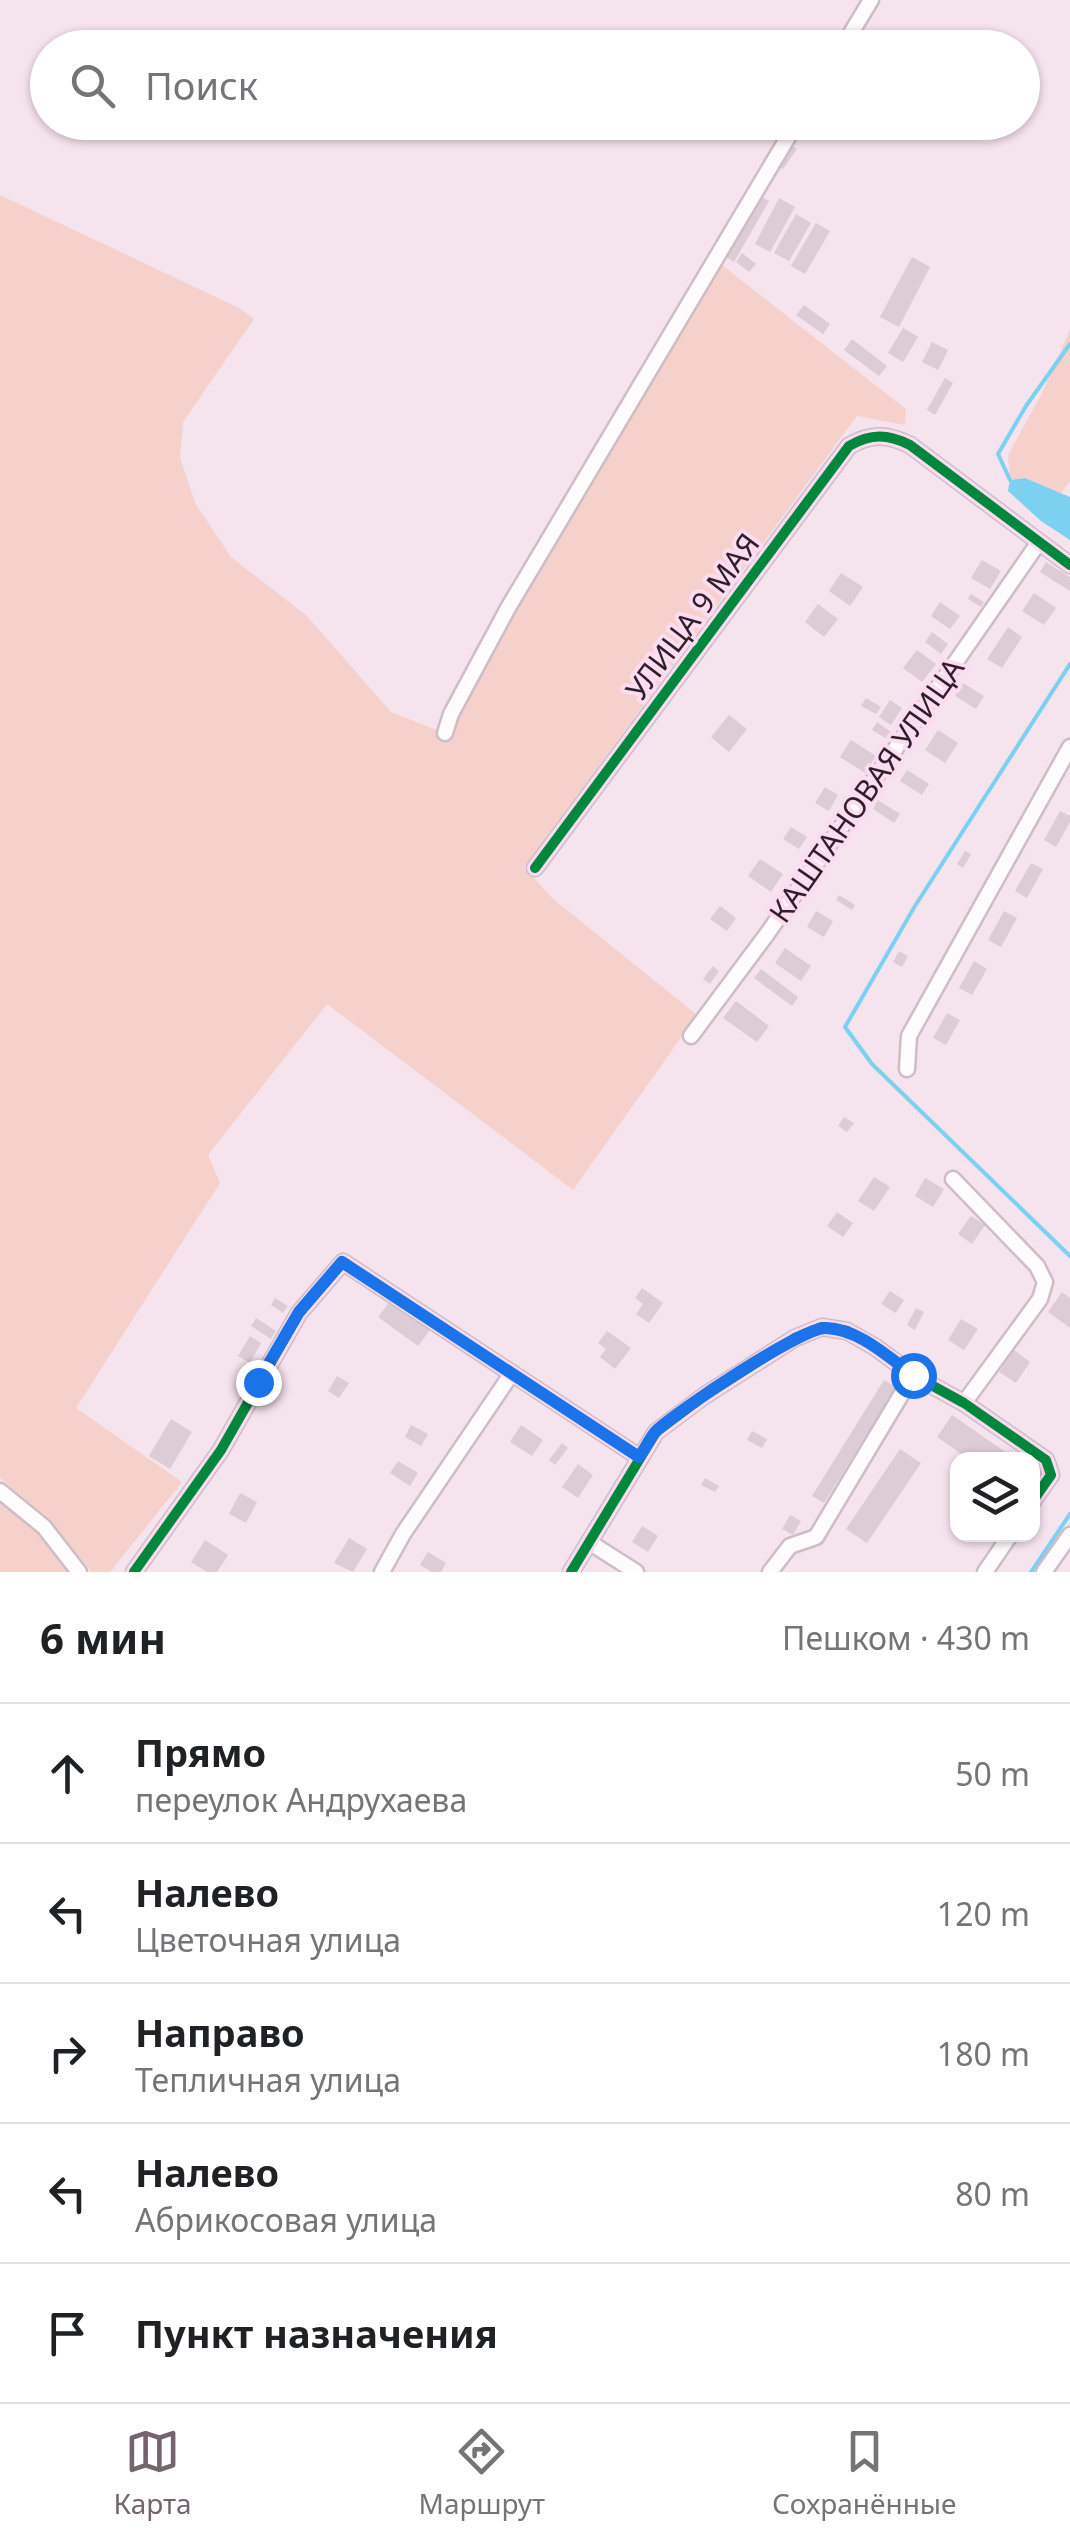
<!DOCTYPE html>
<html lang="ru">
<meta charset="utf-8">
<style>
body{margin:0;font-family:"Noto Sans",sans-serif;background:#f2f2f2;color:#202124}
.controls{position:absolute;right:30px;bottom:30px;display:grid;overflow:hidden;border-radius:20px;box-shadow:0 2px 8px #0004}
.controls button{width:90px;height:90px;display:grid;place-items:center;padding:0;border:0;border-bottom:2px solid #e0e0e0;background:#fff;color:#202124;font:50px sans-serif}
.stop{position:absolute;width:30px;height:30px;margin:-22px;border:8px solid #1a73e8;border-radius:50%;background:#fff}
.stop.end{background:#1a73e8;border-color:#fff;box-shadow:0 2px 10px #0008}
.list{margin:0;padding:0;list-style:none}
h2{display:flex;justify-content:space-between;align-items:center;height:130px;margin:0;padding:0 40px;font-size:42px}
h2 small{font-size:32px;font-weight:400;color:#757577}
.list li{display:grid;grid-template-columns:65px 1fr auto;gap:30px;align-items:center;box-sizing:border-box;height:140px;padding:0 40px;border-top:2px solid #e0e0e0}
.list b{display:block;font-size:38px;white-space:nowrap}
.list p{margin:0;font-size:32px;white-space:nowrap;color:#757577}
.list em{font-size:32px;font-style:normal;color:#757577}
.icon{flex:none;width:55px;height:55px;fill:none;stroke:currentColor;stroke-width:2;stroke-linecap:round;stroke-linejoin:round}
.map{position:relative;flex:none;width:1070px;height:1572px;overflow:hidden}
.search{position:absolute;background:#fff;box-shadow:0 2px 8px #0004;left:30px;right:30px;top:30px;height:110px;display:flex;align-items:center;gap:25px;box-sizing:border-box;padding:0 35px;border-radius:55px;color:#757577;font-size:38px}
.sheet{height:830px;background:#fff}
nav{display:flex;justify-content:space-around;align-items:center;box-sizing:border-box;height:140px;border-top:2px solid #e0e0e0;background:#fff;font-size:28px;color:#757577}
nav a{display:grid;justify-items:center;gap:5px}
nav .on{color:#74646e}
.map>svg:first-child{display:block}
</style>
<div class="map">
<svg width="1070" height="1572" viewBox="0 0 1070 1572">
<rect width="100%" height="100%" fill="#f5e3ee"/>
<g fill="#f6d1cb">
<path d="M0,195L239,308L254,319L183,422L180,457L195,503L231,557L307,616L391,712L444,733L718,262L906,409L905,425L857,416L524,867L552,898L697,1015L573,1190L327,1004L208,1155L220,1183L76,1408L182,1482L110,1572H92L44,1515L0,1478Z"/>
<path d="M1070,330V481L1061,493L1025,478L1010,480L1008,455L1042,393Z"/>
<path d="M0,1498L42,1531L74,1572H0Z"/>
</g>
<path fill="#7bd1ef" d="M1025,478L1070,497V540L1041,521L1008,491L1010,480Z"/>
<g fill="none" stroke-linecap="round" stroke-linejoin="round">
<g stroke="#7bd1ef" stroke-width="4">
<path d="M1010,480L998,454L1026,406L1070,344"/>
<path d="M1070,664L915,906L845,1027L872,1064L1070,1256"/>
<path d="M1031,1572L1070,1514"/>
</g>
</g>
<g fill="#dcccd6">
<path d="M789,144L797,149L783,169L775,164Z"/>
<path d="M760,196L769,201L734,262L725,256Z"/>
<path d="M779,198L795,207L770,252L755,244Z"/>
<path d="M796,214L811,223L789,261L774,253Z"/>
<path d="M816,223L830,231L805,274L791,266Z"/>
<path d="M742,253L756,264L749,272L736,262Z"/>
<path d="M912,257L930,267L899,327L880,317Z"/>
<path d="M804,305L830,324L823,334L796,315Z"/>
<path d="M903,328L918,337L903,362L888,353Z"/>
<path d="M852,339L887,366L879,376L844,350Z"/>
<path d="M932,342L948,350L938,370L922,362Z"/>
<path d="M945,378L953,383L935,415L927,410Z"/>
<path d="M982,560L1001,571L990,589L971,578Z"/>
<path d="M1046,562L1070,577V591L1040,572Z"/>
<path d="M841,573L863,587L850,606L829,591Z"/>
<path d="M1034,593L1056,608L1044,625L1022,611Z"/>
<path d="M971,594L984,602L981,607L968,599Z"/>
<path d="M940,602L960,616L950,629L931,616Z"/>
<path d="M818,604L838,619L824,637L805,622Z"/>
<path d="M1008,627L1022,637L1002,668L987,659Z"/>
<path d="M932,632L948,644L941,654L925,642Z"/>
<path d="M917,650L936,664L922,682L903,668Z"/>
<path d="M963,683L984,696L976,709L955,696Z"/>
<path d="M866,698L881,707L876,714L861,706Z"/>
<path d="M890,700L902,708L891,725L879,717Z"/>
<path d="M729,715L747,729L729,752L711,737Z"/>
<path d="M877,722L891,732L887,739L872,730Z"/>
<path d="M938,730L958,743L945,763L925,750Z"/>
<path d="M851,740L876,756L865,773L840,757Z"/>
<path d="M907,770L929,784L922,795L900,781Z"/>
<path d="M825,787L838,795L829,811L815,803Z"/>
<path d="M878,800L900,814L894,823L873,809Z"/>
<path d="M1060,811L1070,816V822L1056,847L1044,840Z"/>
<path d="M791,827L807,837L799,849L783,839Z"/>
<path d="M965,851L971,854L963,868L957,864Z"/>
<path d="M760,859L783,874L771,892L748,876Z"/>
<path d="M1031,863L1043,869L1027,898L1015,891Z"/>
<path d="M839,895L855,905L852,910L836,900Z"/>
<path d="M720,906L736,918L727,931L710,919Z"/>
<path d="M816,911L833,921L824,937L807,927Z"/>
<path d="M1004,911L1017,918L1001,947L988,940Z"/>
<path d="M785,948L811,966L801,981L775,963Z"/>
<path d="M899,951L908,956L902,967L893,962Z"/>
<path d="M974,961L987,969L972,995L959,988Z"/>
<path d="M713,966L719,971L710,984L703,979Z"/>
<path d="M761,969L798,997L792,1006L754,978Z"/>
<path d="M736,1001L769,1026L757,1042L723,1018Z"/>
<path d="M947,1013L960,1020L946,1045L933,1038Z"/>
<path d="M844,1117L854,1123L847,1132L838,1126Z"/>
<path d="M874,1177L890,1187L874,1211L858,1201Z"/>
<path d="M925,1178L944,1189L933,1207L915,1196Z"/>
<path d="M837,1212L853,1223L843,1237L827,1226Z"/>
<path d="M971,1216L985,1225L972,1244L958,1234Z"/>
<path d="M642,1288L663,1303L649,1323L636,1314L643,1304L635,1298Z"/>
<path d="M890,1291L904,1300L896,1313L881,1304Z"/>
<path d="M1062,1292L1070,1298V1328L1048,1312Z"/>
<path d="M275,1298L288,1306L283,1313L271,1305Z"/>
<path d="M390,1301L430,1330L418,1346L378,1317Z"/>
<path d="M916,1308L924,1312L915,1330L907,1325Z"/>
<path d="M256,1318L276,1331L271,1339L251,1326Z"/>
<path d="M961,1319L978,1329L964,1350L948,1340Z"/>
<path d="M607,1331L631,1348L615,1369L600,1357L606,1349L598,1343Z"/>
<path d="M250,1336L261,1343L250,1363L238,1356Z"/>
<path d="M1014,1350L1030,1362L1016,1383L999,1372Z"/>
<path d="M337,1376L349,1383L339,1398L328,1391Z"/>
<path d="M884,1380L896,1387L824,1503L812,1496Z"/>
<path d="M952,1415L1017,1460H970L937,1437Z"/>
<path d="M171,1419L192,1432L170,1469L149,1456Z"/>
<path d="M411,1425L428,1434L421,1446L405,1437Z"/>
<path d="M521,1425L543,1440L532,1456L510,1442Z"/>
<path d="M752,1431L767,1439L762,1448L747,1440Z"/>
<path d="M562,1443L568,1448L555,1465L549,1460Z"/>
<path d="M900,1449L921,1463L867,1543L846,1529Z"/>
<path d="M398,1461L418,1473L410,1486L390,1473Z"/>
<path d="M578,1464L593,1475L578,1498L562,1487Z"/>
<path d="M705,1478L719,1486L715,1492L701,1485Z"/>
<path d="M240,1493L257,1502L246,1523L229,1514Z"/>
<path d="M790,1515L801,1521L793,1535L782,1529Z"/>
<path d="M642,1526L658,1536L648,1552L632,1542Z"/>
<path d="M349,1538L367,1549L353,1572L334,1563Z"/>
<path d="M205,1540L228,1555L217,1572H207L191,1562Z"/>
<path d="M428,1552L446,1563L441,1572H432L420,1565Z"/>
</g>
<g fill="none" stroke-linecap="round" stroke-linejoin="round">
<defs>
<g id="minor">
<path d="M842,48L871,0"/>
<path d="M445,733L451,714L508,608L797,122"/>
<path d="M535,868L849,446C871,433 888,434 910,445L1070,565"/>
<path d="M691,1036L767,934L1039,542"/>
<path d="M907,1069L909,1036L1070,747"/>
<path d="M953,1179L1037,1266L1045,1282L1040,1299L964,1403"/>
<path d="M0,1491L44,1527L79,1572"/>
<path d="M589,1542L636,1572"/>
<path d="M134,1572L221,1450L299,1313L343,1262L639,1457"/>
<path d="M382,1572L403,1534L512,1373"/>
<path d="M571,1572L656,1432L704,1396L795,1338L822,1327L847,1331L875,1347L913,1375L964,1403L1046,1460L1051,1475L1032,1502"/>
<path d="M770,1572L790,1546L816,1537L913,1375"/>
<path d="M985,1572L1011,1534"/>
<path d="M1044,1572L1070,1535"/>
</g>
</defs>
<use href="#minor" stroke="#cdbdc6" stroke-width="19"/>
<use href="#minor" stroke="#fefbfc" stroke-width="14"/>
<defs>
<g id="cycleway">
<path d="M535,868L849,446C871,433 888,434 910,445L1070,565"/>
<path d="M134,1572L221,1450L299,1313L343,1262L639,1457"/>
<path d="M571,1572L656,1432L704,1396L795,1338L822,1327L847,1331L875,1347L913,1375L964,1403L1046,1460L1051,1475L1032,1502"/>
</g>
</defs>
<use href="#cycleway" stroke="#fddbf0" stroke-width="16"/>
<use href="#cycleway" stroke="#00873e" stroke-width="10"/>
</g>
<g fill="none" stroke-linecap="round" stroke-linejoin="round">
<path stroke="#1a73e8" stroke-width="12" d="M258,1382L299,1312L342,1262L639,1457C645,1449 650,1438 656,1431C677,1411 802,1327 826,1328C859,1329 888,1357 913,1375"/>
</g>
<g text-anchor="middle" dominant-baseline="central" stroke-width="8" stroke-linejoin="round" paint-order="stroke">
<g font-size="30" fill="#2f1f29" stroke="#fddbf0">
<text transform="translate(692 616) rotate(-53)">УЛИЦА 9 МАЯ</text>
<text transform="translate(866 790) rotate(-55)">КАШТАНОВАЯ УЛИЦА</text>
</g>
</g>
</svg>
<div class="controls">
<button><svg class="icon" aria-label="layers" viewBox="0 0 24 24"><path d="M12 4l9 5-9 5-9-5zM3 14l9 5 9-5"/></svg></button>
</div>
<div class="stop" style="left:913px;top:1375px"></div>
<div class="stop end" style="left:258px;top:1382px"></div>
<div class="search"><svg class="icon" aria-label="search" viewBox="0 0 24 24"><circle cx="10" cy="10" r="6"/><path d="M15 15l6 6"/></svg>Поиск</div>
</div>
<section class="sheet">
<h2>6 мин<small>Пешком · 430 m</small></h2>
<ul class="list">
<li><svg class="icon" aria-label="ahead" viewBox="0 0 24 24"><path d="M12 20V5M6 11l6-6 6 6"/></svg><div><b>Прямо</b><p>переулок Андрухаева</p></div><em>50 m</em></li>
<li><svg class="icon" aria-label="left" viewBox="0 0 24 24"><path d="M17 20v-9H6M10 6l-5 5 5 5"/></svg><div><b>Налево</b><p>Цветочная улица</p></div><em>120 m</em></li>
<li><svg class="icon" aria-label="right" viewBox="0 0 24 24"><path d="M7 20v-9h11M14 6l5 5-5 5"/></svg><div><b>Направо</b><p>Тепличная улица</p></div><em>180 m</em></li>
<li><svg class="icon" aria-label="left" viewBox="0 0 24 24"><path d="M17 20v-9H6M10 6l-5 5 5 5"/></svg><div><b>Налево</b><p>Абрикосовая улица</p></div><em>80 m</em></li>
<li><svg class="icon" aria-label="arrive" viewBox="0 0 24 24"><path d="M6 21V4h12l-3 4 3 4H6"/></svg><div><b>Пункт назначения</b></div></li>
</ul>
</section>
<nav>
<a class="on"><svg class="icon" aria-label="map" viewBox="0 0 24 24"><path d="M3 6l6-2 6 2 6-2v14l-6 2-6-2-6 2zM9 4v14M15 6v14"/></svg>Карта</a>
<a><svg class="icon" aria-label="directions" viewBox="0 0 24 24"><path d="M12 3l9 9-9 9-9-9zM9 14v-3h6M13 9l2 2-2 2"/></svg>Маршрут</a>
<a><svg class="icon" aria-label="saved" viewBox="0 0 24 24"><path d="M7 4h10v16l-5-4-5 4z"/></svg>Сохранённые</a>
</nav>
